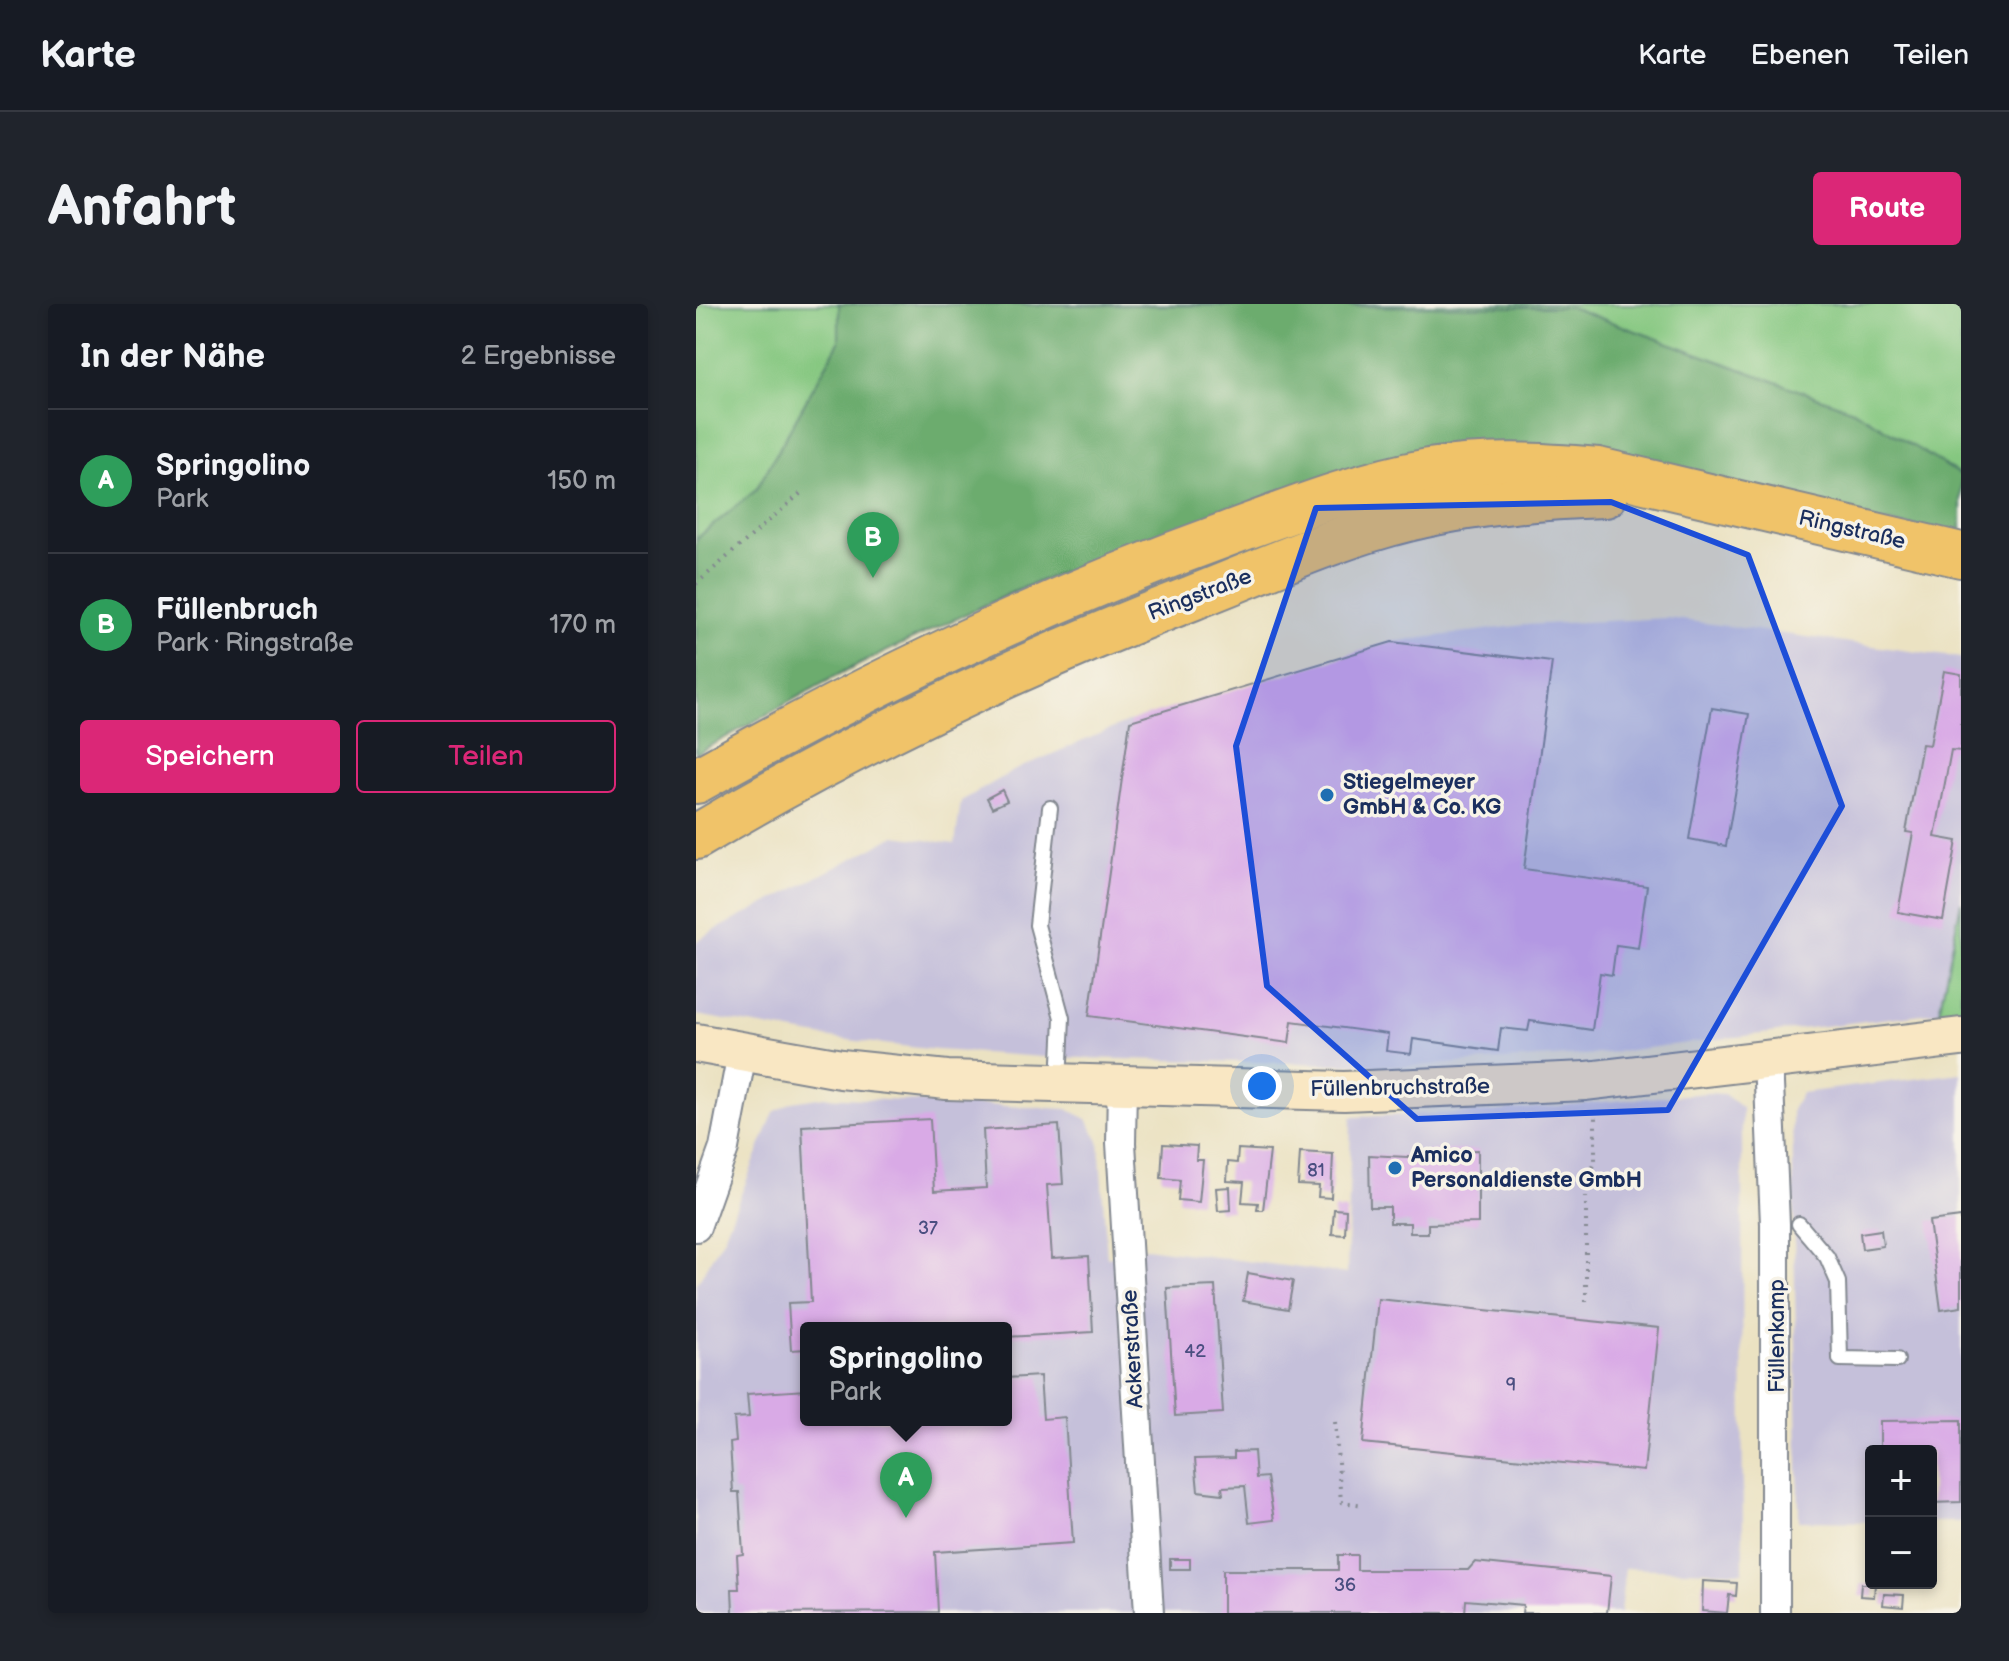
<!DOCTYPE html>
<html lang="de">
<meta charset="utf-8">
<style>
body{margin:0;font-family:"Balsamiq Sans",sans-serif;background:#20242c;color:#f1f3f6}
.controls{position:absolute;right:24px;bottom:24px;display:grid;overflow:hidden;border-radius:8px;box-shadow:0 4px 12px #0003}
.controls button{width:72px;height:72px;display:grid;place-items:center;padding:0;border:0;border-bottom:2px solid #363941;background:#171b24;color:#f1f3f6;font:40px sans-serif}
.you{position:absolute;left:566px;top:782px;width:28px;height:28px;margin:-20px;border:6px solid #fff;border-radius:50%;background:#1a73e8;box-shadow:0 0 0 12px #1a73e833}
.badge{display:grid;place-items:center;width:52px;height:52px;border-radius:50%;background:#db2777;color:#fff;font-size:26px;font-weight:700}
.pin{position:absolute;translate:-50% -66px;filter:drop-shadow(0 2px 4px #0008)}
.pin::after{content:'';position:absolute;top:42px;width:28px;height:24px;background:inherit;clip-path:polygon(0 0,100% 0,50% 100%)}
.popup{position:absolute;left:104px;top:1018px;width:212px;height:104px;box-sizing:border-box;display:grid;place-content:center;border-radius:8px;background:#171b24;filter:drop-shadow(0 2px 6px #0005);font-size:26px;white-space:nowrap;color:#9ea1a6}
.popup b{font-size:30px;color:#f1f3f6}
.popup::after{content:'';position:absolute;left:50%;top:100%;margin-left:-16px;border:16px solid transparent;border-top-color:#171b24}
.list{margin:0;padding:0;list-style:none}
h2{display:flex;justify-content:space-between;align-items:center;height:104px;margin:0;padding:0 32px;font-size:34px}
h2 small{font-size:26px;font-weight:400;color:#9ea1a6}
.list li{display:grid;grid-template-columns:52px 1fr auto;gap:24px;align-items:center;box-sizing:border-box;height:144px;padding:0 32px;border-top:2px solid #363941}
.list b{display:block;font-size:30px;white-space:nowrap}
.list p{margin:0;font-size:26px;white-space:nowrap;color:#9ea1a6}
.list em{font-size:26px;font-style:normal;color:#9ea1a6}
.actions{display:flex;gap:16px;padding:24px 32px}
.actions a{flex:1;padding:18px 0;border:2px solid #db2777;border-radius:8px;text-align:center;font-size:28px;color:#db2777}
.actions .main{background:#db2777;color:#fff}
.map{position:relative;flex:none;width:1265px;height:1309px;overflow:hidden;border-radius:8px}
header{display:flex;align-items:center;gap:48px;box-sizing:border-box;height:112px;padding:0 40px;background:#171b24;border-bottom:2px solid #363941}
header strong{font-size:38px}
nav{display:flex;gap:44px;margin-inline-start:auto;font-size:28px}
.intro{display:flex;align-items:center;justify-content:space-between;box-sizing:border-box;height:192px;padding:0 48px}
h1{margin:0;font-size:56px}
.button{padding:20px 36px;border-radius:8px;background:#db2777;color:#fff;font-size:28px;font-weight:700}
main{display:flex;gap:48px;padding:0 48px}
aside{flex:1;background:#171b24;border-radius:8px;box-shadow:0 4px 12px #0003}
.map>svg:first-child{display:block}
</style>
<header>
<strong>Karte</strong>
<nav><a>Karte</a><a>Ebenen</a><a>Teilen</a></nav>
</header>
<div class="intro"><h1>Anfahrt</h1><a class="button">Route</a></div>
<main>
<aside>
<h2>In der Nähe<small>2 Ergebnisse</small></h2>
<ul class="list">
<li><span class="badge" style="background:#2e9e5b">A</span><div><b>Springolino</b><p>Park</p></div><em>150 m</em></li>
<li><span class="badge" style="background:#2e9e5b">B</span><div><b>Füllenbruch</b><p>Park · Ringstraße</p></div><em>170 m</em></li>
</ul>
<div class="actions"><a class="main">Speichern</a><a>Teilen</a></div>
</aside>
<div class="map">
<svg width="1265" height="1309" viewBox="0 0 1265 1309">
<rect width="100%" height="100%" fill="#f7f3e8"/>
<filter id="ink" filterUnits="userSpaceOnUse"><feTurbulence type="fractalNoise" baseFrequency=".0125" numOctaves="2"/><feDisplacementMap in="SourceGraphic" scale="16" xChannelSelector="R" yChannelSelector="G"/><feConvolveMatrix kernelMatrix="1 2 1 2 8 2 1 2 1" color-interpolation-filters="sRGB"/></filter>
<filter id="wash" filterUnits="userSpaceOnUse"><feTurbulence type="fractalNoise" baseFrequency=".006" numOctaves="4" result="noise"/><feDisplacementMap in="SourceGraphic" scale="32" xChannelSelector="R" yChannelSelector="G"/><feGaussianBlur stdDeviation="1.8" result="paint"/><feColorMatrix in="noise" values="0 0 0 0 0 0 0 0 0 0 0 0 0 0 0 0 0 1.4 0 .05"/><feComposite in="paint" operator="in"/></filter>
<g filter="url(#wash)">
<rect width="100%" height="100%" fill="#ebe2c2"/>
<g fill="#c5c0da" fill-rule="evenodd">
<path d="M971,314L1265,354V598L1243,708L903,750L715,762L346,753L240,746L135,734L0,711V638L10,631L199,532L259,540L265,497L321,465L434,417L696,338L828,321Z"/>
<path d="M1265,769V1218H1235V1147H1175V1218L1103,1217L1096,806L1105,789Z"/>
<path d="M1011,789L1028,790L1046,804L1047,1268L929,1264L924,1309H0V981L28,933L78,808L96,798L128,793L371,805L391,815L403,837L411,953L450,944L651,970L655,813L792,808ZM110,1024H310V1116H110Z"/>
</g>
<g fill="#85c780" stroke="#507b6f" stroke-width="2">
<path d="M0,0H1265V225L977,158L503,211L236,324L68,409L0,450Z"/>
<path d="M1265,598V706L1243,708Z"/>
</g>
<path fill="#6cac6e" stroke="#446e66" stroke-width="2" d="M143,0L874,3L1157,106L1265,171V228L696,157L488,222L323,285L149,367L0,450V235L60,186L143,38Z"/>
<g id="blocks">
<g fill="#d9aae6">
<path d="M696,338L856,358L828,565L951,582L942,644L920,641L916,671L904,669L896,726L834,717L832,727L805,724L802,747L717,735L715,750L690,747L692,730L596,717L593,739L393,712L434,417Z"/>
<path d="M1248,367L1265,370V447L1255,446L1239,533L1261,537L1247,616L1202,608L1217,529L1210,528L1226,440L1234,441Z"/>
<path d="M1016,404L1053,410L1030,542L993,535Z"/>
<path d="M306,486L311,497L296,504L291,494Z"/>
<path d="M234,815L238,887L290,884L287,826L363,821L367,880L351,881L356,954L393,952L397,1028L310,1033V1024H110V1045L95,1046L92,999L115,998L106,822Z"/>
<path d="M467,840L501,842L500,856H507L503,898L482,896L484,876L465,874Z"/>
<path d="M542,845L574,847L567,906H561L562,899L546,898L548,878L531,877L532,858L541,859Z"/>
<path d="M782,846V919L732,920V929H714V919H694V903H674L673,851L731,854V847Z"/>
<path d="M604,848L637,850L635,894L622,893L623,882L602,881Z"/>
<path d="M534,883L535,906L522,907L520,884Z"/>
<path d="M638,905L650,906L649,931L636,930Z"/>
<path d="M1265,913V1003L1245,1006L1233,917Z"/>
<path d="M1185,926L1187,942L1166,945L1164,929Z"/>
<path d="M552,969L597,977L592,1005L547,997Z"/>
<path d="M519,982L527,1109L479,1112L471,984Z"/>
<path d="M682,995L963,1024L948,1167L667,1139Z"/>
<path d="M344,1072L347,1115L369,1113L377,1239L239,1248L242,1308L37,1309L36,1285H43L41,1251L47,1250L43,1188H37L34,1139L40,1138L38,1114L53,1113L51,1090L110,1086V1116H310V1074Z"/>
<path d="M1265,1116V1198L1235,1199V1147H1184V1117Z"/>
<path d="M558,1147L560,1174L571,1173L578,1216L553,1219L549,1182L526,1183L527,1190L502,1187L499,1155L538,1154V1148Z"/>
<path d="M642,1251H661V1266H772L779,1258L915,1272L911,1309H826L827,1301L770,1296L769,1309H527V1266H642Z"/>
<rect x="474" y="1255" width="20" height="10"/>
<path d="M1007,1277L1041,1279L1040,1292L1033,1291L1031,1309L1006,1307Z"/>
<path d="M1165,1280H1179L1178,1293L1164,1292Z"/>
<path d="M1188,1290L1208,1291L1207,1303L1187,1301Z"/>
</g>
</g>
</g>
<g filter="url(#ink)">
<use href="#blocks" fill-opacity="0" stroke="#838890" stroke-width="2"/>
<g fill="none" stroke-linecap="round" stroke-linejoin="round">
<defs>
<g id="lane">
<path d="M354,504L341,621L366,714L363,779"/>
<path d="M1103,920L1131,953L1142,978L1144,1055L1201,1056"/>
</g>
<g id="street">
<path d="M1072,756L1079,920V1309"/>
<path d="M426,781L425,839L453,1309"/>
<path d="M0,923L28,844L46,749"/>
</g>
<path id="secondary" d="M0,739L145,765L251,776L648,787L890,777L1265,733"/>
<g id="highway">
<path d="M0,477C169,382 343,298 526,232C594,207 662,180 733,167C790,158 846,161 902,166L1265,251"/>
<path d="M0,533C158,439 324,360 496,294C566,267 638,233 712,215C777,199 842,193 909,191"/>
</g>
</defs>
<use href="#lane" stroke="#838890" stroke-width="18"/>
<use href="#street" stroke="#838890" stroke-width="32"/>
<use href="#secondary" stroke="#838890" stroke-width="42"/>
<use href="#highway" stroke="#838890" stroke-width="48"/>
<g stroke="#838890" stroke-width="4" stroke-dasharray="2 6" stroke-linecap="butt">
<path d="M0,280L105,189"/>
<path d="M890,998V881L899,858V807"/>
<path d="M639,1118L645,1198L668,1201"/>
</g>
<use href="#lane" stroke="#fff" stroke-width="14"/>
<use href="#street" stroke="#fff" stroke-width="28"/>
<use href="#secondary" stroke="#f9e7c3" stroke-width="38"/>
<use href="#highway" stroke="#f0c369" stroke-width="44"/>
</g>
</g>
<path fill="#1d4ed8" fill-opacity="0.2" stroke="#1d4ed8" stroke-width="6" stroke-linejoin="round" d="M915,198L1052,251L1146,502L972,806L721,815L571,682L540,442L620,204Z"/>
<g fill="#1f6fb2" stroke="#f7f3e8" stroke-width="3">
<circle cx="631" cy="491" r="8"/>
<circle cx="699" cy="864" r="8"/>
</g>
<g text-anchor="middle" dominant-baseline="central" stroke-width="7" stroke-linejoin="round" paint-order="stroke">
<g font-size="18" fill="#4a4e80">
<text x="620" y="866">81</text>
<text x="232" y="924">37</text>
<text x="499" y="1047">42</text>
<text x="815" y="1081">9</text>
<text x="649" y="1281">36</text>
</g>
<g font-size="22" fill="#1b2f5e" stroke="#f7f3e8">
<text transform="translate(1156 226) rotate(13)">Ringstraße</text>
<text transform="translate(504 291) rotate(-21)">Ringstraße</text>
<text transform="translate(704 784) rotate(-1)">Füllenbruchstraße</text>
<text transform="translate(1081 1032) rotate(-90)">Füllenkamp</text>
<text transform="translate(437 1045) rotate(-93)">Ackerstraße</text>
</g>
<g font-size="22" font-weight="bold" fill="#1b2f5e" stroke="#f7f3e8" text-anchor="start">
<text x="647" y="478">Stiegelmeyer<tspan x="647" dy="25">GmbH &amp; Co. KG</tspan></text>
<text x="715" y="851">Amico<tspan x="715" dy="25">Personaldienste GmbH</tspan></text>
</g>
</g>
</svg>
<div class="controls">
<button>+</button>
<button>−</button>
</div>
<div class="you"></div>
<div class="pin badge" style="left:210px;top:1214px;background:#2e9e5b">A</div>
<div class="popup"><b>Springolino</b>Park</div>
<div class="pin badge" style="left:177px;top:274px;background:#2e9e5b">B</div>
</div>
</main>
